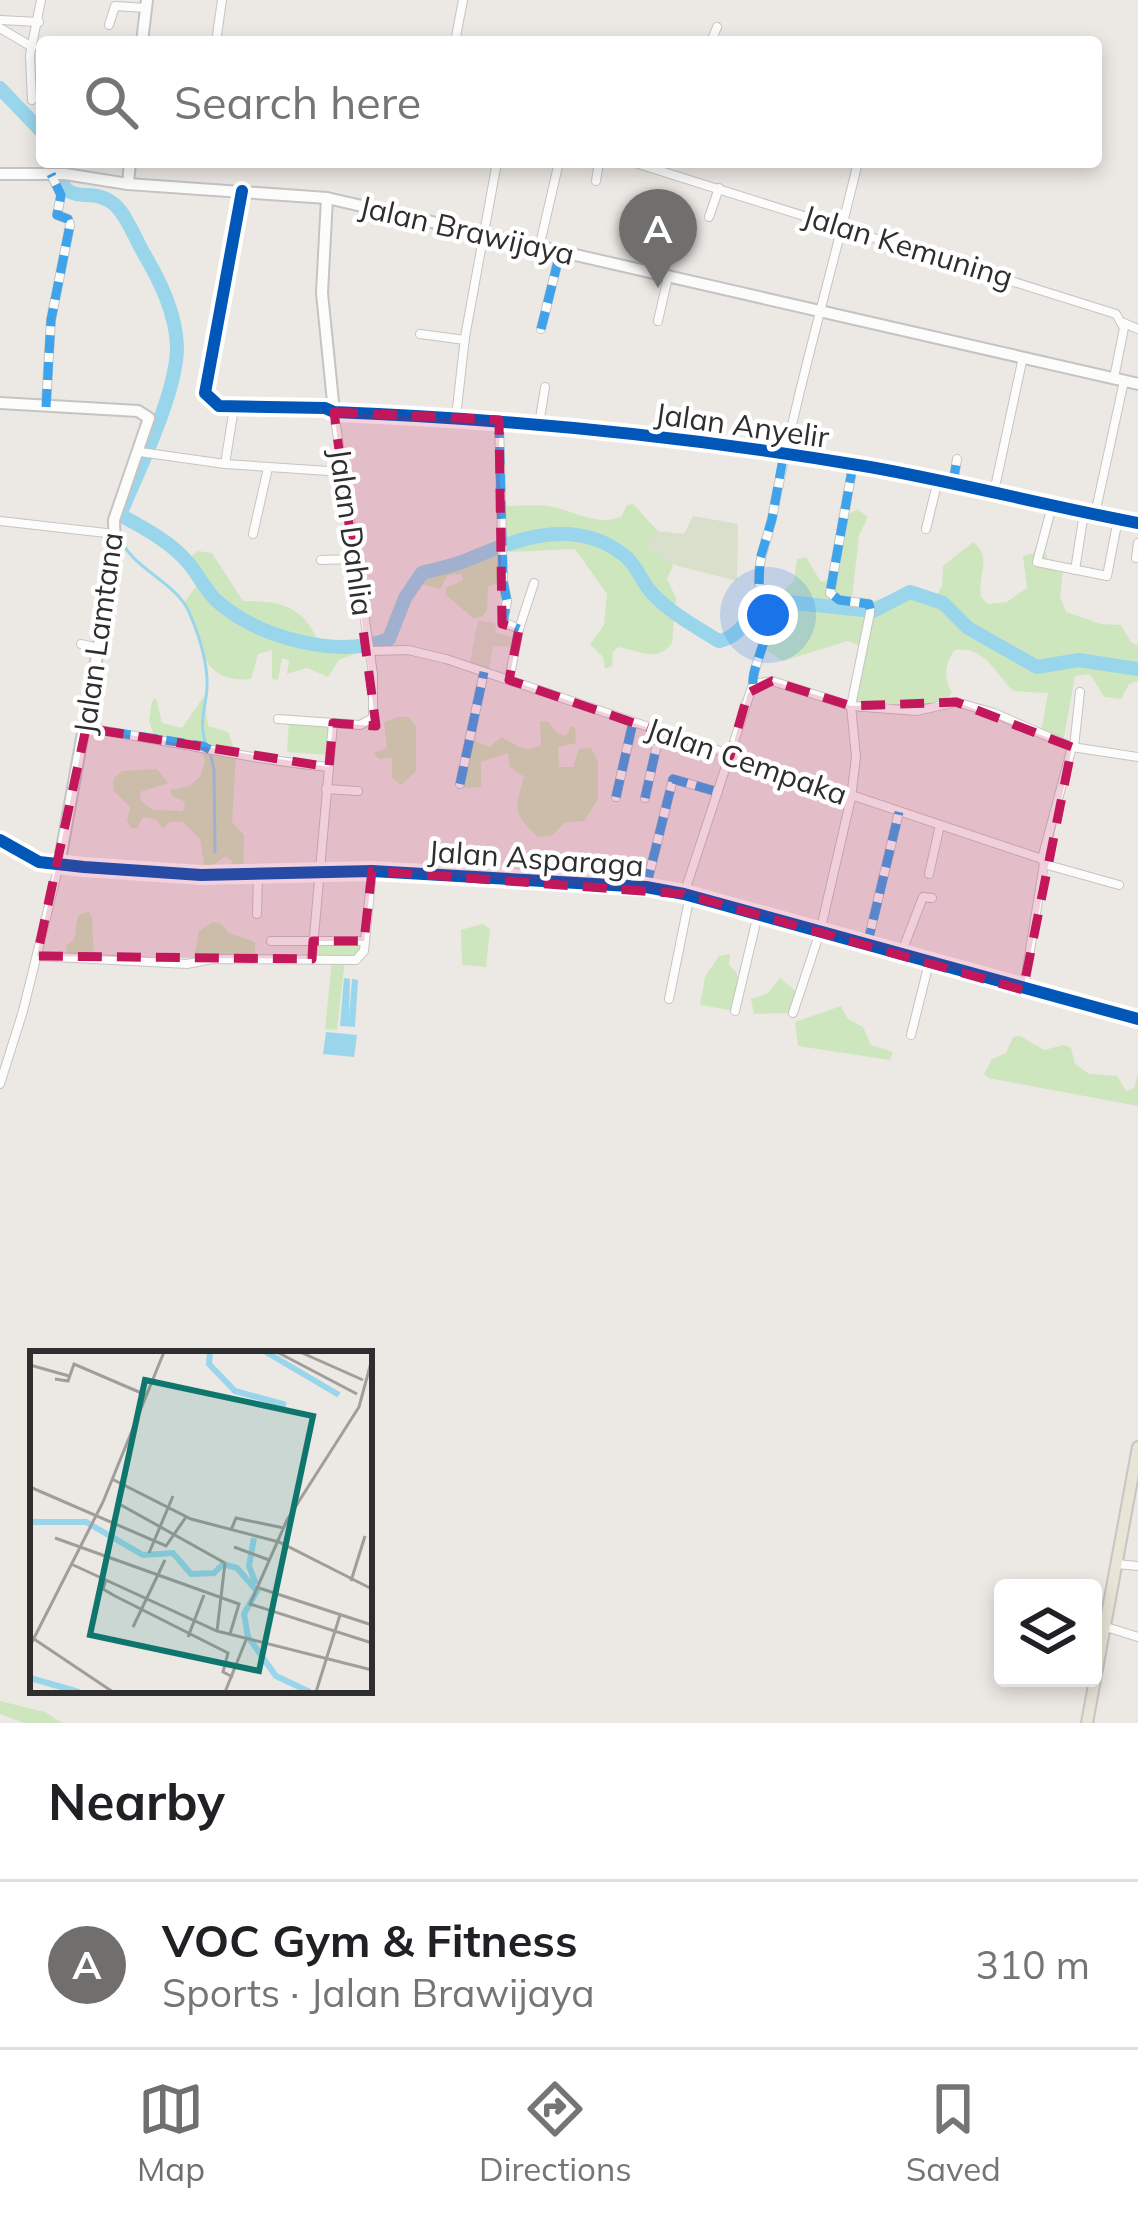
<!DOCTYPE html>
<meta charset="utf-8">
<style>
body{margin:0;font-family:Mulish,sans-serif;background:#f6f6f6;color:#202124}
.controls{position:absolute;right:36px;bottom:36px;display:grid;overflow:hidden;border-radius:12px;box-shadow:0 6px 18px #0003}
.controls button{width:108px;height:108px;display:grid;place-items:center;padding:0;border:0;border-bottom:3px solid #e0e0e0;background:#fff;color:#202124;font:60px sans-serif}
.you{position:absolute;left:768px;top:615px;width:42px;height:42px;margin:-30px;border:9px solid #fff;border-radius:50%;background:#1a73e8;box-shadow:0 0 0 18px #1a73e833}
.badge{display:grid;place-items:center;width:78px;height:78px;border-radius:50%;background:#706f6e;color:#fff;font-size:39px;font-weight:700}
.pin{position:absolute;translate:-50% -99px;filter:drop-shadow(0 3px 6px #0008)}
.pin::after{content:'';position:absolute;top:63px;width:42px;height:36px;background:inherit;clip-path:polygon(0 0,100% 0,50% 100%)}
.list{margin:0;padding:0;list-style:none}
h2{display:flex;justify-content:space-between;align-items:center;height:156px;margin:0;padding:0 48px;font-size:51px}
h2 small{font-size:39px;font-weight:400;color:#757577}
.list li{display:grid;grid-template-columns:78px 1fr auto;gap:36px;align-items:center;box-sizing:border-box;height:168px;padding:0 48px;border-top:3px solid #e0e0e0}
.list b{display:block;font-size:45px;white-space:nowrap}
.list p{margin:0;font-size:39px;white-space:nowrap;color:#757577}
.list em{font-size:39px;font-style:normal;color:#757577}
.icon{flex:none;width:66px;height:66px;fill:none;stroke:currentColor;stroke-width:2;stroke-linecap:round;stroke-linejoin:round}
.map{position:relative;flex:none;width:1138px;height:1723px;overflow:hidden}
.search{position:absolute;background:#fff;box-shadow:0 6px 18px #0003;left:36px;right:36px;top:36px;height:132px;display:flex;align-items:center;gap:30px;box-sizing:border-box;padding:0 42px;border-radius:12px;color:#757577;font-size:45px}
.sheet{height:324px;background:#fff}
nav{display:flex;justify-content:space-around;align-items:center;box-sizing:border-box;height:168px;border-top:3px solid #e0e0e0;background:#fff;font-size:33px;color:#757577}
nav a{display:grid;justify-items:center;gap:6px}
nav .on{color:#706f6e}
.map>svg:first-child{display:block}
</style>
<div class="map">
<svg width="1138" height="1723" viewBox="0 0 1138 1723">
<rect width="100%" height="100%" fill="#ece8e4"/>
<g fill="#cee6be">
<path d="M633,504L658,531L648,546L673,566L667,579L676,598L672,643C656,664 639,650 618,647L613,652L612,666L605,669L603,657L590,644L604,625L607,594L575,549L510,552L505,548L502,506C518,506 537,504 553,507C576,512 597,526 621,517L627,505Z"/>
<path d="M857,509L868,517L859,535L852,598L864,603L910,592L934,599L942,586L943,566L973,542C993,556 977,576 981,597L988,604L1007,602L1027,588L1023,556L1045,550L1048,561L1063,571L1060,597L1066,612L1101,624L1121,625L1131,642L1138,645V681L1129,684L1121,699L1104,697L1090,674L1075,676L1063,742L1041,732L1048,693L1013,691C995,673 985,646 955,650C945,662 943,679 952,692C935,720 880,707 851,706L861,653L858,645L848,641L783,661L765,649C766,621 771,600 794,581L797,559L806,557L821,582L837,578L848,515Z"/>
<path d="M492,547L499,552L503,581L488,587L487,610L482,617L473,618L446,595V588L463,580L461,574L448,575L440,589L418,583L422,573L462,563Z"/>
<path d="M198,551L212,553L243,601C279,601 302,605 317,639L352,645L357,653L339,660L328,677L307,668L287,674L289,660L282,658L278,680L272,679V650L258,654L251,679C196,684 204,639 184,603L200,581L186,561Z"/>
<path d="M204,696L208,726L228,732L236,754L232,822L244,835L243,872L234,873L232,861L226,856L205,871L200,839L183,822H170L163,829L156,819L143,817L137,828H131L127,821L130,807L113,790L114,778L122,771L157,769L168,783L140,792L141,801L153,810L183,811L185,802L172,796L170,790L189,786L200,777L205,761L202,752L157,744L149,721L152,701L156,698L162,723L182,728Z"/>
<path d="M397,717H409L416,727V771L401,785L392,778V758L379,759L373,753L387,748L384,722Z"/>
<path d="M289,720L333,723L330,755L287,752Z"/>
<path d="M547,721L558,734L566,736L571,726L575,727L576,743L558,747L559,767H573L579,749L591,748L598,761V799L584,821L564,823L553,835L538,837C512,813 515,808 524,777L510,767L508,753L481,762V787L460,788L457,771L462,763L464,743L471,739L489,747L502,737C515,745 527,755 541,744L540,722Z"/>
<path d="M89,911L92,917L94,961L68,959L66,946L74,940L78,916Z"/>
<path d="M212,922L220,923L229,933L255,942V960L193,963L199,931Z"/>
<path d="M482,924L490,929L486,967L462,965L461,930Z"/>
<path d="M313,941H364L362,955L345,960L337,1030L325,1029L332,960L312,959Z"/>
<path d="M730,954L729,965C745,978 739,993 735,1011L700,1005L705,977L719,956Z"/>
<path d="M780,978L800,995L791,1013L754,1014L751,999L768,993Z"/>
<path d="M841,1006L848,1019L863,1027L871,1045L893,1052L890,1060L798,1046L795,1022Z"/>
<path d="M1020,1036L1044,1050L1064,1045L1071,1048L1075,1064L1089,1074L1117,1076L1126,1091L1134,1088L1138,1073V1106L988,1078L984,1074L992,1059L1006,1053L1013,1037Z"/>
<path d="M0,1701L45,1712L62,1723H24L0,1714Z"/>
</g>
<g fill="#d8e0cc">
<path d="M693,516L738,524L737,581L667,563L647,545L658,531L684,534Z"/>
<path d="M478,621L495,623L496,633L517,638L515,647L493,646L488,673L469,667Z"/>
</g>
<g fill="#99d6ec">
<path d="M344,978L350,979L349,1018L352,979L358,980L355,1027L340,1026Z"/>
<path d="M326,1032L357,1035L354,1057L323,1054Z"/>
</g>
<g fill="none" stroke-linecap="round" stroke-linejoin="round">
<g stroke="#99d6ec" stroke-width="3">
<path d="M120,535C127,567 175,580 189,612C199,635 208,662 207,687C206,709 198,721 206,744"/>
<path d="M210,752L214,770L215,852"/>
</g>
<g stroke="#99d6ec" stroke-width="14">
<path d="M0,88L42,132"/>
<path d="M51,162C71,215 85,182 114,204C126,214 135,238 143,252C160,281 176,313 177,347C177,393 138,471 120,515C144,528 173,543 190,565C200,577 206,592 218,602C260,638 337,659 389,639L405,598L422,573C436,569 453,566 467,560C517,539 574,516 624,555C636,564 641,581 651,592C670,613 696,627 719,641C746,636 746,608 777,601L873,611L910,592L943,603L968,628L1037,667L1079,660L1138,669"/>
</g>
<defs>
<g id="street">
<path d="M0,20L39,22"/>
<path d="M109,25L115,6L146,8"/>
<path d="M0,28L32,47"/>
<path d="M216,42L222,0"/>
<path d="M455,42L463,0"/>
<path d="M711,42L717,27"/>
<path d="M32,100L30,55L41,0"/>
<path d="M632,162L1116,314L1124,328L1114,378"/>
<path d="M596,181L599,162"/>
<path d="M242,193L205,393L210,401L234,408H325L334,412L373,674V718L360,725L333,723L312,959"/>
<path d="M709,217L719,188"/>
<path d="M539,248L559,162"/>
<path d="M658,321L668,277"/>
<path d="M1124,323L1138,329"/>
<path d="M541,329L560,253"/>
<path d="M420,334L465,340"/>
<path d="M46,405L51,320L70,225L68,219L57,215L61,195L51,174"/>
<path d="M456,417L465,337L497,162"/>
<path d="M499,422L503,581L507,601L503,622L519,629"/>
<path d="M539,425L545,387"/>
<path d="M140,452L225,464L343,472"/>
<path d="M225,464L234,408"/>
<path d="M853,465L830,593L839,600L869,604L870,609"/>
<path d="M953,483L957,459"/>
<path d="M994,492L1023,357"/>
<path d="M1052,506L1037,562L1107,576L1118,519"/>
<path d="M1095,514L1124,381"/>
<path d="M0,521L115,534"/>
<path d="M926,529L938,480"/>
<path d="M253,534L268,468"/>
<path d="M1136,558L1138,543"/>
<path d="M321,560L355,559"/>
<path d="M1075,570L1084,513"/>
<path d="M759,584C757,559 769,537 773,513C796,394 830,279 858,162"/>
<path d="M81,644L98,648"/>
<path d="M370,651L408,650L446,659L1042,859L1044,864L1119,885"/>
<path d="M509,680L519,629L534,583"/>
<path d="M753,684C752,665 767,647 767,619"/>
<path d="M278,719L333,723"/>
<path d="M86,728C168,740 246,759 329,767"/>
<path d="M1074,747L1080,692"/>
<path d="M460,784L484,672"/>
<path d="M326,789L358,791"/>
<path d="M616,797L633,722"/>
<path d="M645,798L660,731"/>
<path d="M0,840L27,858L59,865L23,1011L0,1084"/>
<path d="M1042,859L1072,747"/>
<path d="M929,874L940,825"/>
<path d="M646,887L673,779L718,792"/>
<path d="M684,894L753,684L772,681L851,706L917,711L956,702L994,713L1072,747L1138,757"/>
<path d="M257,914L258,873"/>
<path d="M271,941H364"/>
<path d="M867,945L899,812"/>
<path d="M901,954L923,897L932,898"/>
<path d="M37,956L187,964L212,959L356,960L364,951L372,871"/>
<path d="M1024,987L1044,864"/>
<path d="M669,999L690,895"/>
<path d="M735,1011L758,914"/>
<path d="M793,1013L820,932L851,798L856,757L851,706L870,613"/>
<path d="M911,1035L929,963"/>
<path d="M1117,1564L1138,1566"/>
<path d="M1106,1627L1138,1637"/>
</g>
<g id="secondary">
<path d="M142,42L147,0"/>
<path d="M0,174H65L128,184L327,198L1138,384"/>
<path d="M128,184L130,162"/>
<path d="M327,198L322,293L334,412C513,419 693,437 870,467C960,483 1048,506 1138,523"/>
<path d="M0,403L138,411L149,418L114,520L115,557L59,865L201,875L372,871L646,887L684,894L1138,1019"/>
</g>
<path id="primary" d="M1087,1723L1138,1447"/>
</defs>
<use href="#street" stroke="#c5c4c5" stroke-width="10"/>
<use href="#secondary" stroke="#c5c4c5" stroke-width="14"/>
<use href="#primary" stroke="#c6c5c4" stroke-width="14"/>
<use href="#street" stroke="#fcfcfb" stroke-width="8"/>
<use href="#secondary" stroke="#fcfcfb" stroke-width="10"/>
<use href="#primary" stroke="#e8e4d6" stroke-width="10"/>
<g stroke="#3ea3eb" stroke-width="9" stroke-dasharray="18 9" stroke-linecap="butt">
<path d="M541,329L560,253"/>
<path d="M46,407L51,320L70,225L68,219L57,215L61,195L51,174"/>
<path d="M499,420L503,581L507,601L503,622L519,629"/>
<path d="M853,465L830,593L839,600L869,604L870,609"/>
<path d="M953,483L957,459"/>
<path d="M759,584L760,559L772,519L784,453"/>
<path d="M753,684C752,665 767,647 767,619"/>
<path d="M86,728L203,746L217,753"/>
<path d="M460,784L484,672"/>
<path d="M616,797L633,722"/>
<path d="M645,798L660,731"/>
<path d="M646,887L673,779L718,792"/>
<path d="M867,946L899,812"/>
</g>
<defs>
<g id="cycleway">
<path d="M242,191L205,393L219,406L325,408L334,412C513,419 693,437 870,467C960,483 1048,506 1138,523"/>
<path d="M0,840L39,862L84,867L201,875L372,871L646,887L684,894L1138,1019"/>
</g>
</defs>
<use href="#cycleway" stroke="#fff" stroke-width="20"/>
<use href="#cycleway" stroke="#0057b8" stroke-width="12"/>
</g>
<path fill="#c2185b" fill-opacity="0.2" stroke="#c2185b" stroke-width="9" stroke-dasharray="24 15" stroke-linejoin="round" d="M334,412L499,420L502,624L519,629L509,680L730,756L748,693L772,681L851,706L956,702L1072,747L1023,990L684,894L372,871L364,941H313L312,959L37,956L86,728L329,767L333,723L376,726Z"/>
<g text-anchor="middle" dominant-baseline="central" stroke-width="9" stroke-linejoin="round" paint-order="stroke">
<g font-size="30" fill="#2e2e2e" stroke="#fff">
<text transform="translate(467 230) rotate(13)">Jalan Brawijaya</text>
<text transform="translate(908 246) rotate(17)">Jalan Kemuning</text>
<text transform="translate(742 425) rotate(8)">Jalan Anyelir</text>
<text transform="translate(352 532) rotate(82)">Jalan Dahlia</text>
<text transform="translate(98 633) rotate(-82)">Jalan Lamtana</text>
<text transform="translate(747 761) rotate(19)">Jalan Cempaka</text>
<text transform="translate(536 858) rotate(4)">Jalan Asparaga</text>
</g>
</g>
<g transform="translate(30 1351)">
<rect width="342" height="342" fill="#ece8e4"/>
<path fill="none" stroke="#99d6ec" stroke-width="6" d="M180,1L179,13L205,40L256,54M236,1L309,44M0,171H56L113,204L143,202L161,223L184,222L193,213L207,217L227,240L214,263L218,286L246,325L280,341M224,187L219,215L226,233M0,327L49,341"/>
<path fill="none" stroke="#a09e9b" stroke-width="3" d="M247,1L327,43M270,1L333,29M342,8L329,56L257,169L220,253L342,292M0,14L39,25M25,28L38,30L44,13L116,44M82,128L161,168L249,191L342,238M0,136L136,195L156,166M91,154L195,212M201,179L206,167L254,177M25,187L209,253L200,283M204,196L239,209M119,202L143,145M41,213L187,280L342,319M76,229L73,238L85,245L198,302L193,321L203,326M321,230L335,185M229,237L342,274M103,276L135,209M187,280L195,212M1,286L83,341M158,286L174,244M0,295L73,151L134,1M195,341L216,289M286,341L310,264"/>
<path fill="#0f766e" fill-opacity="0.15" stroke="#0f766e" stroke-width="6" d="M115,29L283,65L229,320L60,284Z"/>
<rect width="342" height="342" fill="none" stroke="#2e2e2e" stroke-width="6"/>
</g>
</svg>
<div class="controls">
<button><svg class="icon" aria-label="layers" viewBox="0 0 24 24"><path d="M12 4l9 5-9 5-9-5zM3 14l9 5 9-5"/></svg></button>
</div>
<div class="you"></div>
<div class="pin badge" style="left:658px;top:288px">A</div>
<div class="search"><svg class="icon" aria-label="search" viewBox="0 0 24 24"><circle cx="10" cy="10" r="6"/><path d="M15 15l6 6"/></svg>Search here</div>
</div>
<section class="sheet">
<h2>Nearby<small></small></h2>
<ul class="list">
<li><span class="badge">A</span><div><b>VOC Gym &amp; Fitness</b><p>Sports · Jalan Brawijaya</p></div><em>310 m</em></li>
</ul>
</section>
<nav>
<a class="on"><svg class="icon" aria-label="map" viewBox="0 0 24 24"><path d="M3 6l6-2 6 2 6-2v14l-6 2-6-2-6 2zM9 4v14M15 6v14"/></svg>Map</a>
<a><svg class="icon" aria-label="directions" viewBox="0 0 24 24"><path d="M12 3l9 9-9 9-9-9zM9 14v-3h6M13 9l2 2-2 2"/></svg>Directions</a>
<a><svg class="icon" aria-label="saved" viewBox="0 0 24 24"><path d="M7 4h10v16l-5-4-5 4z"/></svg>Saved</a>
</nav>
